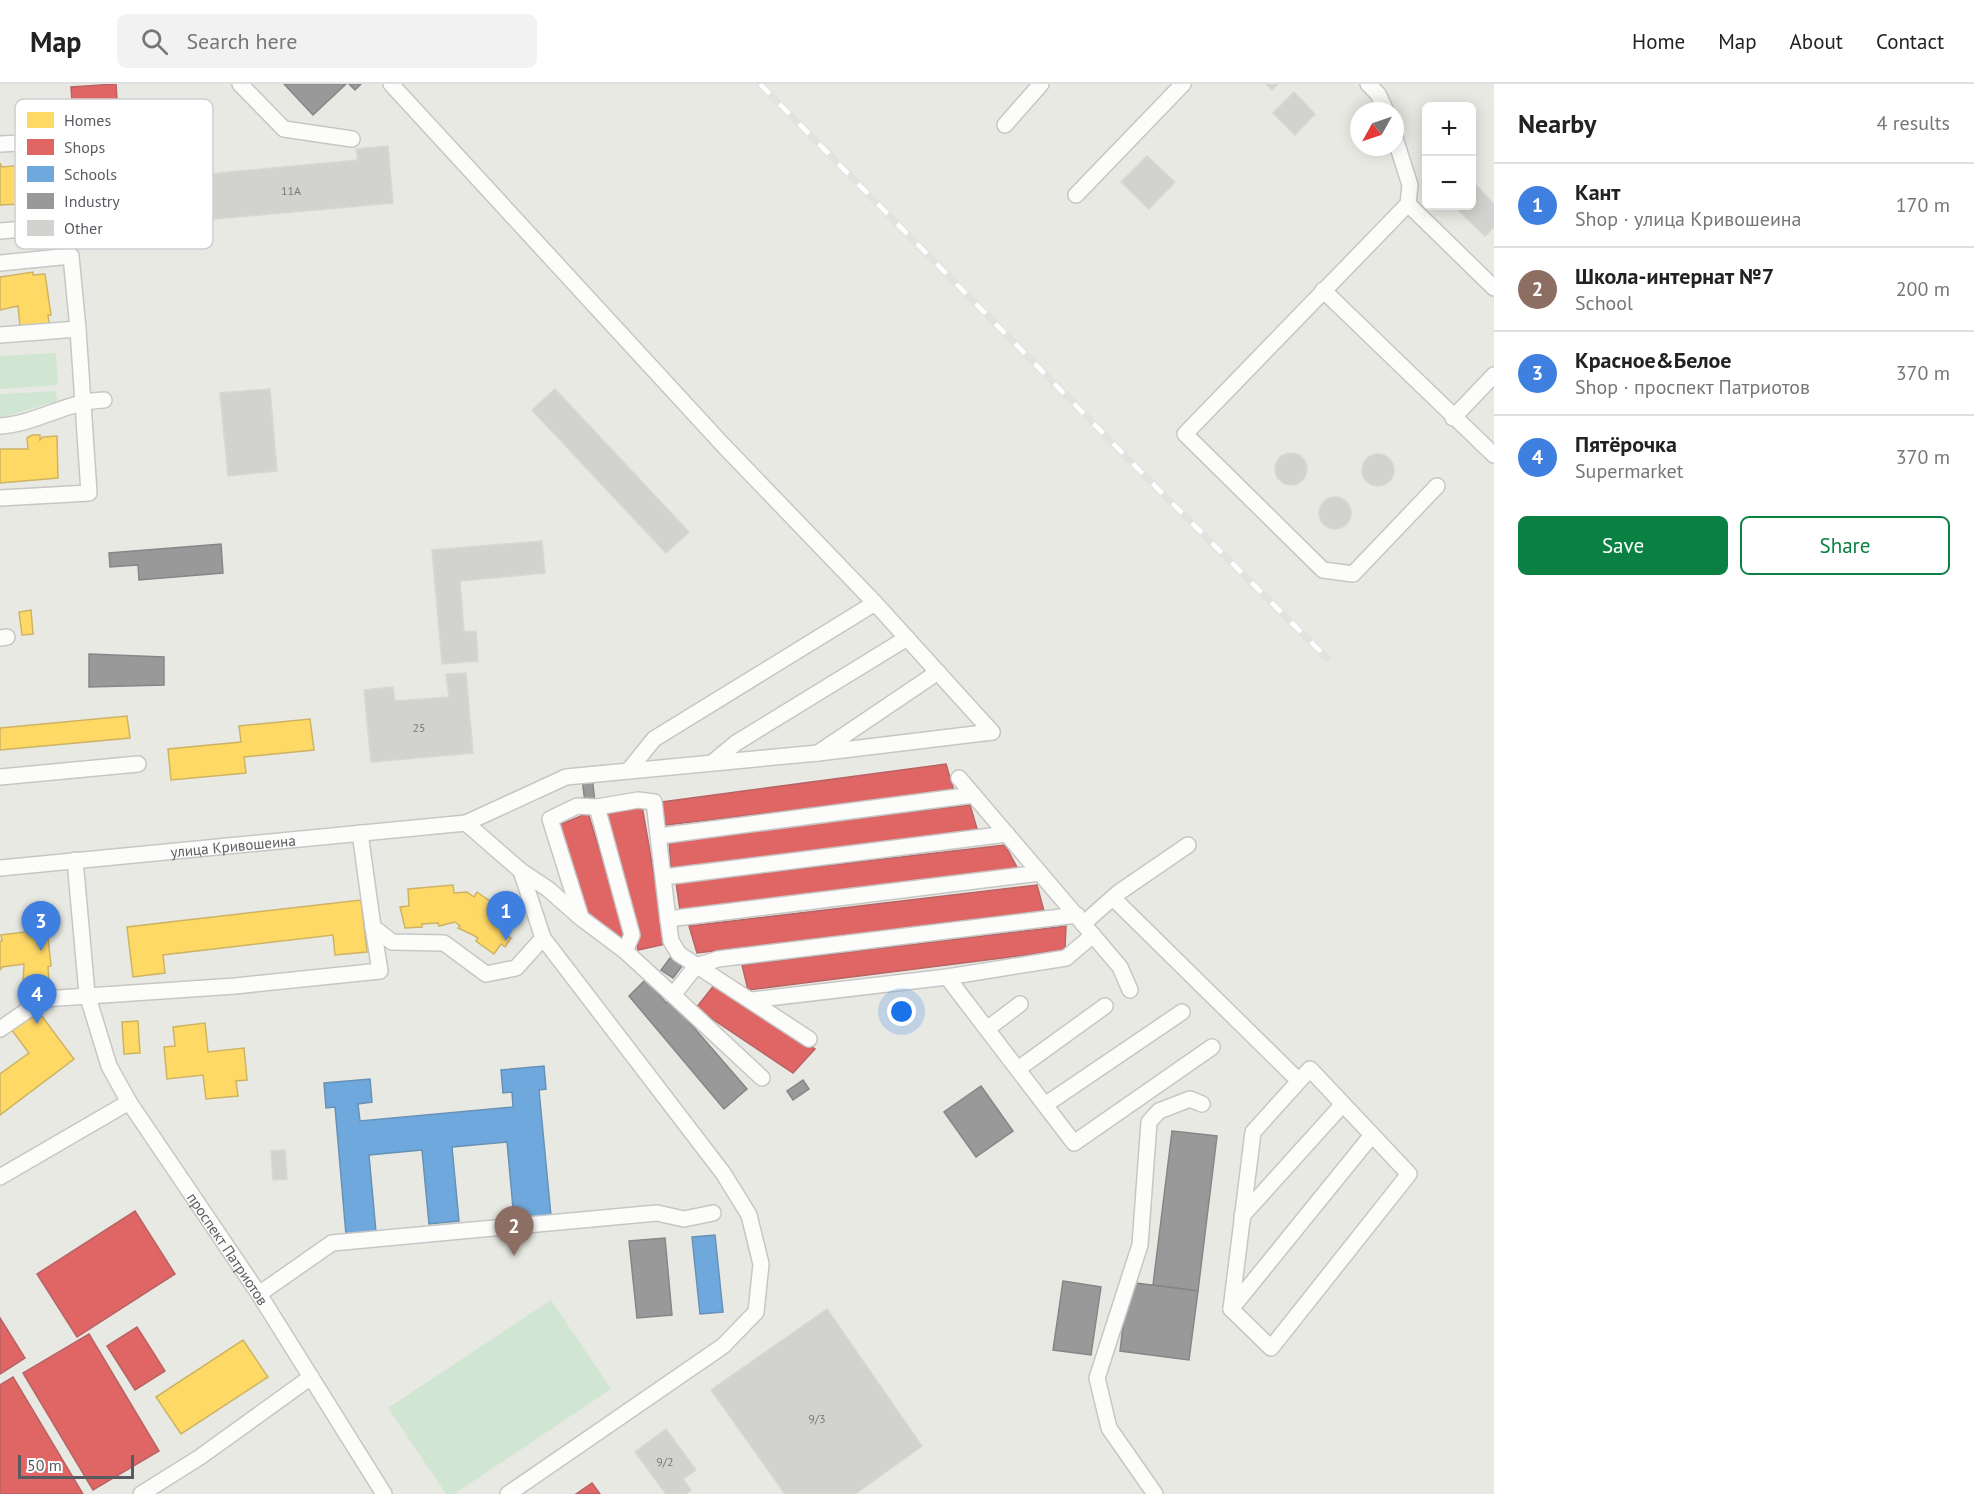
<!DOCTYPE html>
<meta charset="utf-8">
<style>
body{margin:0;font-family:"PT Sans",sans-serif;background:#f2f2f2;color:#222}
.controls{position:absolute;right:18px;top:18px;display:grid;overflow:hidden;border-radius:9px;box-shadow:0 3px 15px #0003}
.controls button{width:54px;height:54px;display:grid;place-items:center;padding:0;border:0;border-bottom:2px solid #e0e0e0;background:#fff;color:#222;font:30px sans-serif}
.compass{position:absolute;left:1350px;top:18px;width:54px;height:54px;border-radius:50%;background:#fff;box-shadow:0 3px 15px #0003;rotate:230deg}
.scale{position:absolute;left:18px;bottom:15px;width:116px;box-sizing:border-box;padding-left:6px;border:3px solid #595b61;border-top:0;font-size:16px;line-height:21px;white-space:nowrap;color:#595b61;-webkit-text-stroke:4px #fff;paint-order:stroke}
.you{position:absolute;left:902px;top:928px;width:21px;height:21px;margin:-15px;border:4px solid #fff;border-radius:50%;background:#1a73e8;box-shadow:0 0 0 9px #1a73e833}
.badge{display:grid;place-items:center;width:39px;height:39px;border-radius:50%;background:#0b8043;color:#fff;font-size:20px;font-weight:700}
.pin{position:absolute;translate:-50% -50px;filter:drop-shadow(0 2px 3px #0008)}
.pin::after{content:'';position:absolute;top:32px;width:21px;height:18px;background:inherit;clip-path:polygon(0 0,100% 0,50% 100%)}
.list{margin:0;padding:0;list-style:none}
h2{display:flex;justify-content:space-between;align-items:center;height:78px;margin:0;padding:0 24px;font-size:26px}
h2 small{font-size:20px;font-weight:400;color:#767676}
.list li{display:grid;grid-template-columns:39px 1fr auto;gap:18px;align-items:center;box-sizing:border-box;height:84px;padding:0 24px;border-top:2px solid #e0e0e0}
.list b{display:block;font-size:22px;white-space:nowrap}
.list p{margin:0;font-size:20px;white-space:nowrap;color:#767676}
.list em{font-size:20px;font-style:normal;color:#767676}
.actions{display:flex;gap:12px;padding:18px 24px}
.actions a{flex:1;padding:14px 0;border:2px solid #0b8043;border-radius:9px;text-align:center;font-size:21px;color:#0b8043}
.actions .main{background:#0b8043;color:#fff}
.icon{flex:none;width:33px;height:33px;fill:none;stroke:currentColor;stroke-width:2;stroke-linecap:round;stroke-linejoin:round}
.map{position:relative;flex:none;width:1494px;height:1410px;overflow:hidden}
header{display:flex;align-items:center;gap:36px;box-sizing:border-box;height:84px;padding:0 30px;background:#fff;border-bottom:2px solid #e0e0e0}
header strong{font-size:28px}
nav{display:flex;gap:33px;margin-inline-start:auto;font-size:21px}
.search{width:420px;height:54px;background:#f2f2f2;display:flex;align-items:center;gap:15px;box-sizing:border-box;padding:0 21px;border-radius:9px;color:#767676;font-size:22px}
main{display:flex}
aside{flex:1;background:#fff}
.map>svg:first-child{display:block}
</style>
<header>
<strong>Map</strong>
<div class="search"><svg class="icon" aria-label="search" viewBox="0 0 24 24"><circle cx="10" cy="10" r="6"/><path d="M15 15l6 6"/></svg>Search here</div>
<nav><a>Home</a><a>Map</a><a>About</a><a>Contact</a></nav>
</header>
<main>
<div class="map">
<svg width="1494" height="1410" viewBox="0 0 1494 1410">
<rect width="100%" height="100%" fill="#e9e9e3"/>
<g fill="#d1e6d2">
<path d="M56,269L58,301L0,305V272Z"/>
<path d="M56,307L57,317L0,334V310Z"/>
<path d="M551,1216L611,1305L454,1410H446L388,1324Z"/>
</g>
<g fill="#ffd966" stroke="#cdb364" stroke-width="1.5">
<path d="M0,79L2,83L26,81L28,115H20V120L0,121Z"/>
<path d="M33,188V191L45,190L51,231H48L49,240L29,244L28,241L20,242L18,222L0,226V193Z"/>
<path d="M32,351H40V356L43,353L57,352L58,394L0,399V365H28L27,354Z"/>
<path d="M31,526L33,550L22,551L19,528Z"/>
<path d="M127,632L130,654L0,666V644Z"/>
<path d="M310,635L314,666L244,673L246,689L171,696L168,665L241,658L239,642Z"/>
<path d="M453,801L454,809L467,808L474,813L477,808L517,836L503,849L511,854L505,863L501,860L494,870L476,857L478,854L473,851L458,844L460,842L455,838L439,842L438,839L422,840V843L405,844L400,823L409,822L408,805Z"/>
<path d="M361,816L367,868L335,871L333,851L163,871L165,889L133,893L127,843Z"/>
<path d="M33,847L34,854L48,853L51,882L48,883L49,896L23,899L24,880L2,883L0,886V857H2L1,851Z"/>
<path d="M35,923L74,975L0,1031V990L29,969L8,941Z"/>
<path d="M138,937L140,969L124,970L122,938Z"/>
<path d="M205,939L208,968L244,964L247,996L236,997L238,1012L206,1015L203,991L167,995L164,963L175,962L173,943Z"/>
<path d="M243,1256L268,1293L181,1350L156,1313Z"/>
</g>
<g fill="#e06666" stroke="#b86364" stroke-width="1.5">
<path d="M116,0L125,138L80,140L71,3Z"/>
<path d="M946,680L954,707L666,741L662,718Z"/>
<path d="M970,721L978,748L671,785L669,756Z"/>
<path d="M642,722L666,860L638,866L604,729Z"/>
<path d="M588,729L626,850L617,855L584,835L557,742Z"/>
<path d="M1005,761L1018,785L680,826L676,799Z"/>
<path d="M1037,801L1044,827L697,869L689,842Z"/>
<path d="M1066,842L1065,866L748,906L742,881Z"/>
<path d="M715,900L815,965L793,989L696,924Z"/>
<path d="M135,1127L175,1190L77,1253L37,1190Z"/>
<path d="M0,1234L25,1274L0,1290Z"/>
<path d="M137,1243L165,1287L135,1306L107,1262Z"/>
<path d="M89,1250L159,1367L93,1406L23,1289Z"/>
<path d="M13,1293L83,1410H0V1301Z"/>
<path d="M592,1399L600,1410H576Z"/>
</g>
<g fill="#6fa8dc" stroke="#6891b7" stroke-width="1.5">
<path d="M544,982L546,1005L539,1006L551,1132L514,1135L507,1058L452,1063L459,1137L429,1140L422,1066L369,1071L376,1148L346,1151L335,1023L326,1024L324,999L370,995L372,1018L358,1020L360,1037L513,1023L512,1008L503,1009L501,986Z"/>
<path d="M715,1151L723,1228L700,1230L692,1153Z"/>
</g>
<g fill="#999" stroke="#868688" stroke-width="1.5">
<path d="M284,0H346L313,31Z"/>
<path d="M349,0H361L355,6Z"/>
<path d="M221,460L223,489L139,496L138,481L110,483L109,469Z"/>
<path d="M89,570L164,573V601L89,603Z"/>
<path d="M592,693L595,718L585,719L582,694Z"/>
<path d="M670,874L682,882L673,894L661,886Z"/>
<path d="M646,895L666,919L670,916L747,1005L724,1025L629,912Z"/>
<path d="M803,996L809,1005L793,1016L787,1007Z"/>
<path d="M981,1002L1013,1047L976,1073L944,1028Z"/>
<path d="M1172,1047L1217,1052L1198,1207L1153,1201Z"/>
<path d="M665,1154L672,1231L637,1234L629,1157Z"/>
<path d="M1063,1197L1101,1203L1091,1271L1053,1266Z"/>
<path d="M1128,1198L1198,1207L1189,1276L1120,1267Z"/>
</g>
<g fill="#d2d2ce" stroke="#d8d8d2" stroke-width="1.5">
<path d="M1266,0H1278L1272,6Z"/>
<path d="M1294,8L1315,30L1295,51L1273,29Z"/>
<path d="M388,62L393,119L193,137L188,92L358,76L356,65Z"/>
<path d="M1147,72L1175,98L1149,125L1121,98Z"/>
<path d="M1472,97L1494,120V143L1485,152L1454,122H1472Z"/>
<path d="M270,305L277,387L228,392L220,309Z"/>
<path d="M555,305L689,448L666,469L532,326Z"/>
<circle cx="1291" cy="385" r="16"/>
<circle cx="1378" cy="386" r="16"/>
<circle cx="1335" cy="429" r="16"/>
<path d="M542,457L545,489L460,497L464,548L476,547L478,577L442,580L432,466Z"/>
<path d="M466,589L473,669L371,678L364,606L393,603L395,617L449,613L446,590Z"/>
<path d="M285,1066L287,1095L273,1096L271,1067Z"/>
<path d="M827,1225L922,1362L855,1410H785L711,1306Z"/>
<path d="M666,1345L696,1386L683,1395L691,1406L686,1410H666L635,1368Z"/>
</g>
<g fill="none" stroke-linecap="round" stroke-linejoin="round">
<defs>
<g id="minor">
<path d="M240,0L284,45L352,55"/>
<path d="M391,0L723,361L875,519L992,648"/>
<path d="M1368,0L1378,10L1386,27"/>
<path d="M1005,41L1041,0"/>
<path d="M1395,54L1410,101L1408,120L1185,350L1323,486L1353,490L1437,402"/>
<path d="M0,60L41,58L47,143L0,147"/>
<path d="M1076,111L1183,0"/>
<path d="M1408,120L1494,204"/>
<path d="M0,179L71,172L78,245"/>
<path d="M1323,206L1494,371"/>
<path d="M0,251L78,245L89,409L0,414"/>
<path d="M1453,334L1494,291"/>
<path d="M0,342C36,340 67,317 104,316"/>
<path d="M0,554L7,553"/>
<path d="M938,588L818,669L992,648"/>
<path d="M713,678L736,659L907,554"/>
<path d="M629,686L654,655L875,519"/>
<path d="M0,693L138,680"/>
<path d="M959,694L1120,883L1130,906"/>
<path d="M597,723L632,851L625,867"/>
<path d="M466,739L521,787L543,854L723,1089L749,1131L761,1180L756,1228L723,1262L508,1410"/>
<path d="M360,749L373,843L392,858L444,859L486,890L516,884L543,854"/>
<path d="M659,752L973,711"/>
<path id="s1" d="M75,776L87,910L109,982L129,1018L259,1210L384,1410"/>
<path id="s2" d="M0,784L466,739L566,693L818,669"/>
<path d="M521,787L548,805L581,834L625,867L673,911L696,882L718,875L1077,831"/>
<path d="M664,793L1007,750"/>
<path d="M1113,814L1299,997L1253,1048L1231,1225L1271,1264L1409,1090L1310,985L1299,997"/>
<path d="M581,834L550,735L577,722L597,723L638,716L654,718L668,835L671,857L679,870L809,955"/>
<path d="M668,835L1040,789"/>
<path d="M1083,840L1118,809L1188,761"/>
<path d="M947,893L1074,1059L1212,963"/>
<path d="M673,911L762,994"/>
<path d="M752,916L947,893L1066,874L1093,851"/>
<path d="M0,945L44,915L235,902L380,887L373,843"/>
<path d="M987,945L1020,920"/>
<path d="M1018,985L1105,922"/>
<path d="M1045,1021L1182,928"/>
<path d="M0,1093L129,1018"/>
<path d="M1242,1132L1343,1020"/>
<path d="M259,1210L332,1159L657,1129L684,1135L713,1129"/>
<path d="M1231,1225L1372,1051"/>
<path d="M141,1410L200,1373L311,1293"/>
<path d="M1155,1410L1109,1344L1097,1294L1140,1161L1149,1038L1159,1027L1190,1015L1202,1020"/>
</g>
</defs>
<use href="#minor" stroke="#c6c7c5" stroke-width="18"/>
<use href="#minor" stroke="#fcfcfb" stroke-width="15"/>
<defs>
<path id="rail" d="M760,0L1151,398L1327,574"/>
</defs>
<use href="#rail" stroke="#e2e2e1" stroke-width="7"/>
<use href="#rail" stroke="#fff" stroke-width="4.5" stroke-dasharray="14" stroke-linecap="butt"/>
</g>
<g text-anchor="middle" dominant-baseline="central" stroke-width="6" stroke-linejoin="round" paint-order="stroke">
<g font-size="12" fill="#78797d">
<text x="291" y="106">11А</text>
<text x="419" y="643">25</text>
<text x="817" y="1334">9/3</text>
<text x="665" y="1377">9/2</text>
</g>
<g font-size="15" fill="#595b61" stroke="#fff">
<text stroke="none"><textPath href="#s2" startOffset="234">улица Кривошеина</textPath></text>
<text stroke="none"><textPath href="#s1" startOffset="428">проспект Патриотов</textPath></text>
</g>
</g>
<rect x="15" y="15" width="198" height="150" rx="9" fill="#fff" stroke="#cdced0" stroke-width="1.5"/>
<rect x="27" y="28" width="27" height="16" fill="#ffd966"/>
<rect x="27" y="55" width="27" height="16" fill="#e06666"/>
<rect x="27" y="82" width="27" height="16" fill="#6fa8dc"/>
<rect x="27" y="109" width="27" height="16" fill="#999"/>
<rect x="27" y="136" width="27" height="16" fill="#d2d2ce"/>
<g font-size="16" fill="#595b61">
<text x="64" y="42">Homes</text>
<text x="64" y="69">Shops</text>
<text x="64" y="96">Schools</text>
<text x="64" y="123">Industry</text>
<text x="64" y="150">Other</text>
</g>
</svg>
<div class="controls">
<button>+</button>
<button>−</button>
</div>
<svg class="compass" viewBox="-18 -18 36 36"><path d="M0-13l5 13h-10z" fill="#e53935"/><path d="M0 13l5-13h-10z" fill="#767676"/></svg>
<div class="scale">50 m</div>
<div class="you"></div>
<div class="pin badge" style="left:506px;top:857px;background:#3f7fe0">1</div>
<div class="pin badge" style="left:514px;top:1172px;background:#8d6e63">2</div>
<div class="pin badge" style="left:41px;top:867px;background:#3f7fe0">3</div>
<div class="pin badge" style="left:37px;top:940px;background:#3f7fe0">4</div>
</div>
<aside>
<h2>Nearby<small>4 results</small></h2>
<ul class="list">
<li><span class="badge" style="background:#3f7fe0">1</span><div><b>Кант</b><p>Shop · улица Кривошеина</p></div><em>170 m</em></li>
<li><span class="badge" style="background:#8d6e63">2</span><div><b>Школа-интернат №7</b><p>School</p></div><em>200 m</em></li>
<li><span class="badge" style="background:#3f7fe0">3</span><div><b>Красное&amp;Белое</b><p>Shop · проспект Патриотов</p></div><em>370 m</em></li>
<li><span class="badge" style="background:#3f7fe0">4</span><div><b>Пятёрочка</b><p>Supermarket</p></div><em>370 m</em></li>
</ul>
<div class="actions"><a class="main">Save</a><a>Share</a></div>
</aside>
</main>
